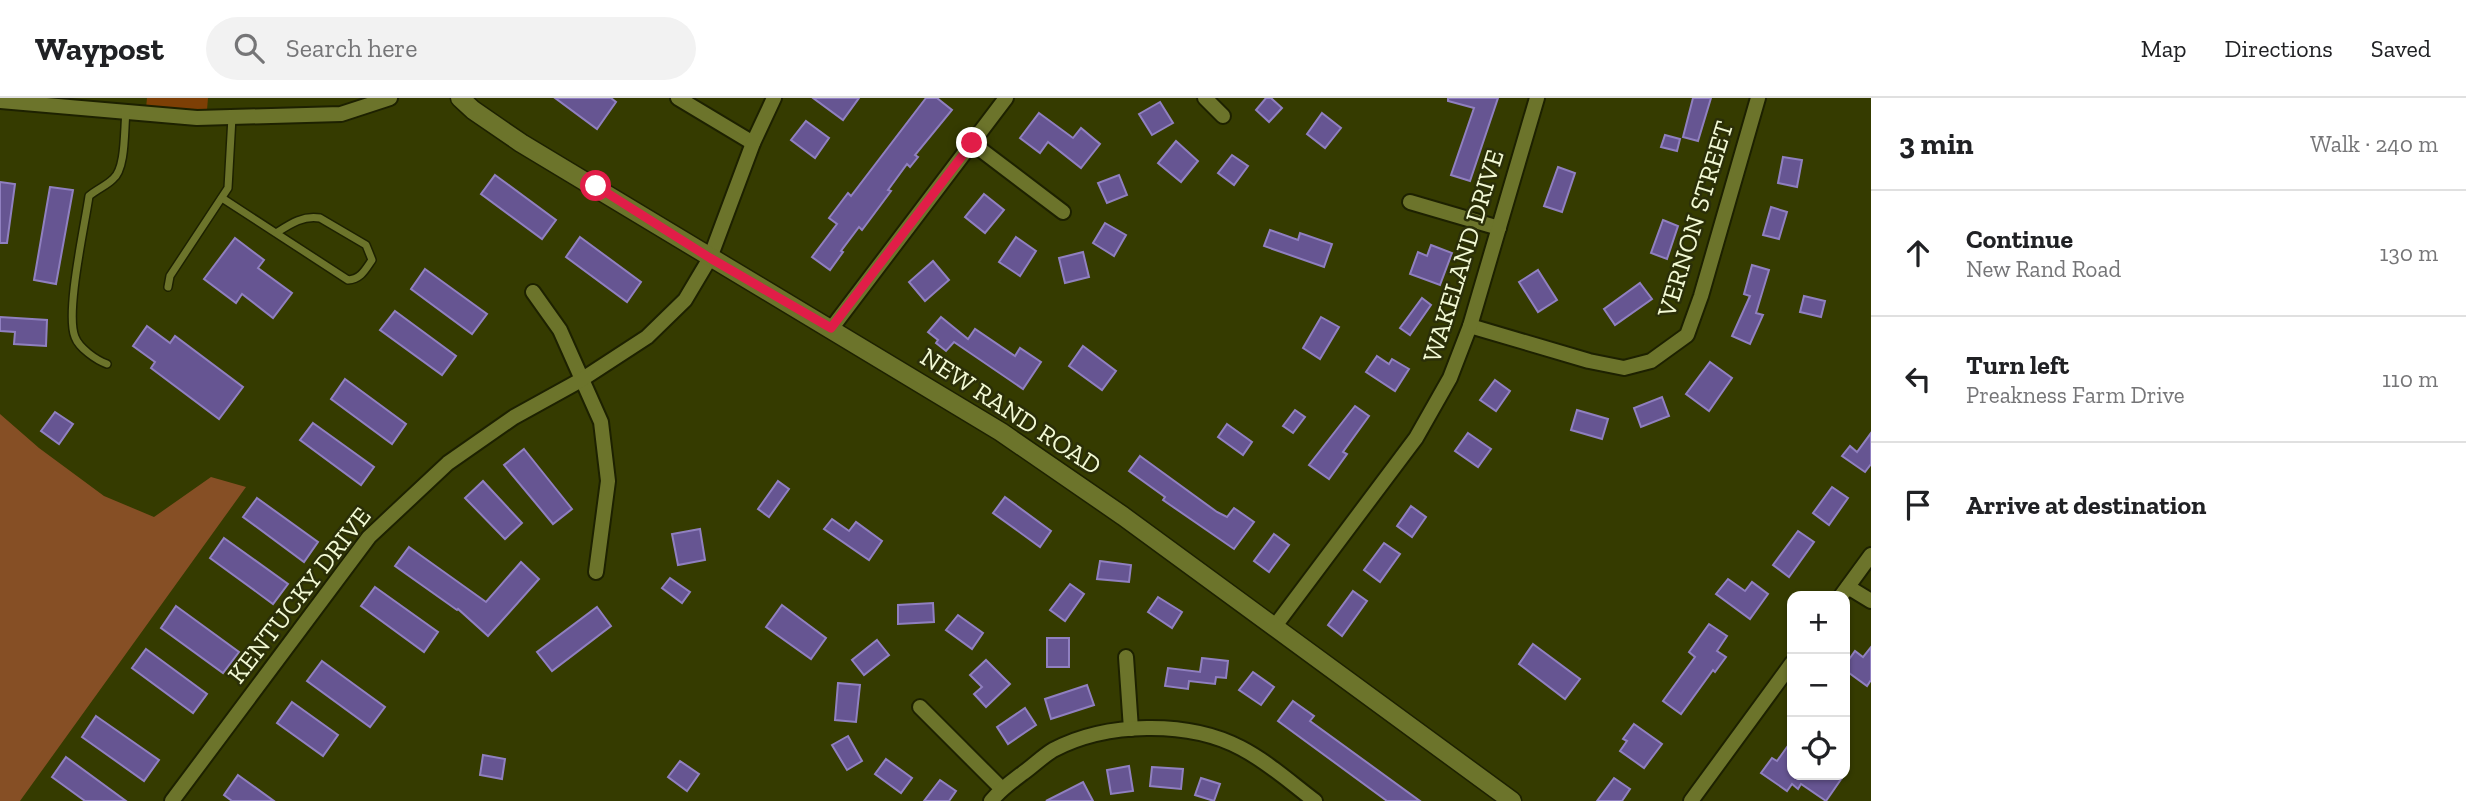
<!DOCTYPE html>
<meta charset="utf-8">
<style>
body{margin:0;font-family:"Zilla Slab",serif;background:#f2f2f2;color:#202124}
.controls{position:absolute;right:21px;bottom:21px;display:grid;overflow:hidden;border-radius:14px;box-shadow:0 2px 5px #0004}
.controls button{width:63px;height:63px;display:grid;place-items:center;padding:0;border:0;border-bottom:2px solid #e0e0e0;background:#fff;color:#202124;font:35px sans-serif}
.stop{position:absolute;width:21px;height:21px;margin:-16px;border:5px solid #e11d48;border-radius:50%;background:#fff}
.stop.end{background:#e11d48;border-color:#fff;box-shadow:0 2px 7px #0008}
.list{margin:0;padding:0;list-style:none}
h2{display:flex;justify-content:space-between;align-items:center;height:91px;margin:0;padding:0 28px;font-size:30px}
h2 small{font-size:23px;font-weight:400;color:#757577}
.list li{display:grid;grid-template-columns:46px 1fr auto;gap:21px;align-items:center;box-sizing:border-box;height:126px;padding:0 28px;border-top:2px solid #e0e0e0}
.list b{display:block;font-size:26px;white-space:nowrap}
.list p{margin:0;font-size:23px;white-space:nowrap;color:#757577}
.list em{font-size:23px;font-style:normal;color:#757577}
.icon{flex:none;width:38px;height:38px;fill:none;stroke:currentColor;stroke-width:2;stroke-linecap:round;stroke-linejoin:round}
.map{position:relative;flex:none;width:1871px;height:703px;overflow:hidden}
header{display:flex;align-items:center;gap:42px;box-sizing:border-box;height:98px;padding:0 35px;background:#fff;border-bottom:2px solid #e0e0e0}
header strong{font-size:33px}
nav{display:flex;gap:38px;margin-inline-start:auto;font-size:24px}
.search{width:490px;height:63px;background:#f2f2f2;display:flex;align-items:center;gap:18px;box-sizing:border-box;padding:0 24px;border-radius:38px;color:#757577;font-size:26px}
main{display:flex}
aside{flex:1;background:#fff}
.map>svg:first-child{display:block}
</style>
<header>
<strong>Waypost</strong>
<div class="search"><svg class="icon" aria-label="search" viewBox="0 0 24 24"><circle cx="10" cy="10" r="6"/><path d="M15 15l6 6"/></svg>Search here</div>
<nav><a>Map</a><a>Directions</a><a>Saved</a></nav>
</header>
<main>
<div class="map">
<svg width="1871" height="703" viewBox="0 0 1871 703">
<rect width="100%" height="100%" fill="#353b00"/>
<path fill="#7d3f05" d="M147,0H208L207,12L146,10Z"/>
<path fill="#864f25" d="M0,316L39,350L104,398L154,419L211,379L246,389L20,703H0Z"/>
<g fill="#665592" stroke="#9080c0" stroke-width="2">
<path d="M555,0H611L616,4L597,31Z"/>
<path d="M813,0H859L843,22Z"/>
<path d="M926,0H937L952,12L915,57L918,59L910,69L907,66L888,92L891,93L862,132L859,129L841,153L843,154L830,172L812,159L837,126L829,120L848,95L851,98Z"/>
<path d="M1266,0H1271L1282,10L1269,24L1256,12Z"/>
<path d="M1448,0H1498L1470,83L1451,77L1474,10L1448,3Z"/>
<path d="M1693,0H1711L1698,43L1683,39Z"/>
<path d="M1160,4L1173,25L1152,37L1139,16Z"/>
<path d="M1039,15L1073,40L1081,30L1100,46L1081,70L1048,44L1040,55L1020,40Z"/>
<path d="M1322,15L1341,30L1325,50L1307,36Z"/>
<path d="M806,23L829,40L815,60L791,42Z"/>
<path d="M1665,37L1680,41L1677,53L1661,49Z"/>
<path d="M1176,43L1198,63L1181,84L1158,65Z"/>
<path d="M1232,57L1248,68L1234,87L1218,75Z"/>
<path d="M1783,59L1802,62L1797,89L1778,85Z"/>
<path d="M1558,69L1575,75L1562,114L1544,108Z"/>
<path d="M495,77L556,122L542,141L481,96Z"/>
<path d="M1119,77L1127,97L1107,105L1098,85Z"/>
<path d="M0,84L15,86L7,145H0Z"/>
<path d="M50,89L73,92L56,186L34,182Z"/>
<path d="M984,96L1004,112L985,135L965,119Z"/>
<path d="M1771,109L1787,114L1779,141L1763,137Z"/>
<path d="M1663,122L1678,128L1667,161L1651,155Z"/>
<path d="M1105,125L1126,137L1114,158L1093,145Z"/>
<path d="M1270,132L1298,142L1300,135L1332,146L1324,169L1264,148Z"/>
<path d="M580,139L641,184L627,204L566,159Z"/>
<path d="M1016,139L1036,153L1020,178L999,164Z"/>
<path d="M235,140L264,162L258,170L292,195L273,220L242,196L236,205L204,181Z"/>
<path d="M1431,147L1452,155L1440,187L1410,176L1418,154L1427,158Z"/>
<path d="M1083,154L1089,179L1065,185L1059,160Z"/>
<path d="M933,163L949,182L925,203L909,184Z"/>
<path d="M1752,167L1769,172L1756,215L1763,217L1750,246L1732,238L1750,198L1744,196Z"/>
<path d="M425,171L487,216L472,236L411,191Z"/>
<path d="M1538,172L1557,202L1538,214L1519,184Z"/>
<path d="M1640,185L1652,201L1615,227L1604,211Z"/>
<path d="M1804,198L1825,203L1821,219L1800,214Z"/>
<path d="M1422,200L1431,207L1410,237L1400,230Z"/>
<path d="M395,213L456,258L442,277L380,232Z"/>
<path d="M0,219L47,222L46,248L14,246L15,234L0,233Z"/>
<path d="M941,219L968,241L975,231L1015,258L1020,250L1041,264L1023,291L954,244L946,253L936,245L938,242L928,234Z"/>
<path d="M1321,219L1339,229L1320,261L1303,250Z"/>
<path d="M147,228L170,245L175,238L243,289L219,321L151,270L155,264L133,248Z"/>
<path d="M1083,248L1116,273L1102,292L1069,268Z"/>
<path d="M1377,258L1389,266L1392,261L1409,271L1395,293L1366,274Z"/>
<path d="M1710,264L1732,280L1709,313L1686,296Z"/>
<path d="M345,281L406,326L392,346L331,301Z"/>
<path d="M1495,282L1510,293L1496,313L1480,302Z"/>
<path d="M1662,299L1669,318L1641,329L1634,310Z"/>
<path d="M1355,308L1369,318L1343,354L1347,356L1329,381L1309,367Z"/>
<path d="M1295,312L1305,319L1293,335L1283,328Z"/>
<path d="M1577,312L1608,321L1602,341L1571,332Z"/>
<path d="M55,314L73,326L59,346L41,333Z"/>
<path d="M313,325L374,369L361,387L300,342Z"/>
<path d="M1227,326L1252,344L1243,357L1218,339Z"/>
<path d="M1468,335L1491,351L1478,369L1455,353Z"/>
<path d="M1871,335V366L1865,374L1842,358L1850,348L1857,354Z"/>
<path d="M524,351L572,411L553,426L504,367Z"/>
<path d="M1140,358L1217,414L1227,419L1234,410L1254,424L1234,451L1163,402L1165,399L1129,373Z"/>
<path d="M483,383L522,425L505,441L465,400Z"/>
<path d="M778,383L789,391L769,419L758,411Z"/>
<path d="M1832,389L1848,400L1829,427L1813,415Z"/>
<path d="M1005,399L1051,433L1040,449L993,415Z"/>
<path d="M257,400L318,444L304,464L243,419Z"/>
<path d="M1411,408L1426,419L1412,439L1397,428Z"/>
<path d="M832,421L849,433L856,424L882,443L869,462L824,431Z"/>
<path d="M700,431L705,462L678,467L672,436Z"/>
<path d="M1798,433L1814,444L1789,479L1773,467Z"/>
<path d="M1274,436L1289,447L1269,474L1254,463Z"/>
<path d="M224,440L288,486L273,506L210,460Z"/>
<path d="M1384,445L1400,456L1380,484L1364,472Z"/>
<path d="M409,449L486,504L521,464L539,481L488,538L458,511L457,512L395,468Z"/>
<path d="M1100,463L1131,467L1129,484L1097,481Z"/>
<path d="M670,480L690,494L682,505L662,490Z"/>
<path d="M1728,481L1745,493L1752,484L1768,496L1750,521L1716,496Z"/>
<path d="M1070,486L1084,496L1065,523L1050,512Z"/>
<path d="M375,489L438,534L424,554L361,508Z"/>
<path d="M1353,493L1367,503L1342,538L1328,527Z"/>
<path d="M1158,499L1182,514L1172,530L1148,514Z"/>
<path d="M933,505L934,524L898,526V507Z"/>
<path d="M782,507L826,540L811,561L766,529Z"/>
<path d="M176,508L239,554L223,575L161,530Z"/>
<path d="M597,509L611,528L552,573L537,554Z"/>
<path d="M958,517L983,535L972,551L946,532Z"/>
<path d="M1709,526L1727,538L1717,553L1726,559L1715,574L1713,572L1681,616L1663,603L1695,559L1689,554Z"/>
<rect x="1047" y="540" width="22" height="29"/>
<path d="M877,542L889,557L864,577L852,562Z"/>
<path d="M1533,546L1580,581L1565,601L1519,566Z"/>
<path d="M1871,549V582L1867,588L1845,572V567L1855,553L1863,559Z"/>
<path d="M146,551L207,596L193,615L132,570Z"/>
<path d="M1202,560L1228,563L1226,580L1216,579L1215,586L1189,583L1188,591L1165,588L1168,570L1200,574Z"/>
<path d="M986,562L1010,586L986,609L974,596L982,589L970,577Z"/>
<path d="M322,563L385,609L370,629L307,583Z"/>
<path d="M1253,574L1274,589L1261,607L1239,592Z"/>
<path d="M838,585L860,587L856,624L835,622Z"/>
<path d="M1087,587L1094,607L1051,621L1045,601Z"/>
<path d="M1293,603L1314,618L1310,623L1420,703H1387L1278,623Z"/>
<path d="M292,604L338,637L323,658L277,625Z"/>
<path d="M1025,610L1036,627L1008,646L997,629Z"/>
<path d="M96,618L159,662L144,683L82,639Z"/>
<path d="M1634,626L1662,646L1644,670L1620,653L1627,643L1623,641Z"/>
<path d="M848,638L862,663L847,672L832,647Z"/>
<path d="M1792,642V677H1844L1826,703L1801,686L1798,691L1792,686L1787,693L1761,675L1772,660L1777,663Z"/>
<path d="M483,657L505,661L502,681L480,677Z"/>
<path d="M66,659L126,703H85L52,679Z"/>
<path d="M886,661L912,680L901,695L875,676Z"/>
<path d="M680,663L699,676L687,693L668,679Z"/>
<path d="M1129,668L1133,693L1111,696L1107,672Z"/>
<path d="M1152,669L1183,671L1181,691L1150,688Z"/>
<path d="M238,677L274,703H232L224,697Z"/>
<path d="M1201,680L1220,686L1214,703L1195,697Z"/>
<path d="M1614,680L1630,691L1622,703H1597Z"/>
<path d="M940,682L956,693L949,703H924Z"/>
<path d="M1083,684L1093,703H1046Z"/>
</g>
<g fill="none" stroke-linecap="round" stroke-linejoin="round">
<defs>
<g id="service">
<path d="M222,100L348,182C361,181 365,172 372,162L366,147L320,120C303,117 290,126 276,135"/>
<path d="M168,189L170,178L228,90L232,19"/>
<path d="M107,266C96,262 79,250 75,239C65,215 85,127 89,98C97,91 106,88 113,81C126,71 124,31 126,14"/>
</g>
<g id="minor">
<path d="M678,0L753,45"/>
<path d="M1205,0L1223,18"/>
<path d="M0,3L197,20L341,16L390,0"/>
<path d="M972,45L1063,114"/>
<path d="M1410,104L1499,130"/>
<path d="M533,194L560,232L601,324L608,383L596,474"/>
<path d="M1470,228L1589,263L1624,270L1651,263L1687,237L1701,198L1758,0"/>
<path d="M831,231L1006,0"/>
<path d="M1848,489L1871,503"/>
<path d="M1841,498L1871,457"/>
<path d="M1275,528L1416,340L1450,280L1470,228L1537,0"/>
<path d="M1126,559L1131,631"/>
<path d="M920,609L1001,690"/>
<path d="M172,703L369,439L448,365L514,319L581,282L647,239L685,202L710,160L753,45L774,0"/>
<path d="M991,703C1001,691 1011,684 1023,675C1033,668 1043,658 1053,652C1106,624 1188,622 1241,650C1268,664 1291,685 1315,703"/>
<path d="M1691,703L1792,565"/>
</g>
<path id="tertiary" d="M460,0L473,12L521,45L1001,334L1123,418L1512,703"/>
</defs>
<use href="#service" stroke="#1d2100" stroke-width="10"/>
<use href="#minor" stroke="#1d2100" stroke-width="18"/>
<use href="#tertiary" stroke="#1d2100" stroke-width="21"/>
<use href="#service" stroke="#6c742b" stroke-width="7"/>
<use href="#minor" stroke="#6c742b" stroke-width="14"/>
<use href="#tertiary" stroke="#6c742b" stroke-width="18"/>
</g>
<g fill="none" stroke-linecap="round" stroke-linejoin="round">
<path stroke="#e11d48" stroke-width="9" d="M596,88L710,160L831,230L972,45"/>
</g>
<g text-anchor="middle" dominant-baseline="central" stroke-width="5" stroke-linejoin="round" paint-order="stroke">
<g font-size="26" fill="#f2f9d4" stroke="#2b2f08">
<text transform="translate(1695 121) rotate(-73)">VERNON STREET</text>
<text transform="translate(1463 158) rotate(-73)">WAKELAND DRIVE</text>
<text transform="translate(1011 313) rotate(33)">NEW RAND ROAD</text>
<text transform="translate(299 497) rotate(-52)">KENTUCKY DRIVE</text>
</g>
</g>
</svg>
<div class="controls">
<button>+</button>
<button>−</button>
<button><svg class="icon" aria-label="locate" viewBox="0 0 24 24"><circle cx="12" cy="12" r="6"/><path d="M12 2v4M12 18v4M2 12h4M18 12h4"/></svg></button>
</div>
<div class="stop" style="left:596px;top:88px"></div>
<div class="stop end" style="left:972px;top:45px"></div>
</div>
<aside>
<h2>3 min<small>Walk · 240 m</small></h2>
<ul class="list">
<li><svg class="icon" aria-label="ahead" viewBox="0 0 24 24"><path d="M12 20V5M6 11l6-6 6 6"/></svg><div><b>Continue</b><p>New Rand Road</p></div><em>130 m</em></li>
<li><svg class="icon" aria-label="left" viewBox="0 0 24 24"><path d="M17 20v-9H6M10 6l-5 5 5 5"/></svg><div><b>Turn left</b><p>Preakness Farm Drive</p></div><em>110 m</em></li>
<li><svg class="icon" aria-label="arrive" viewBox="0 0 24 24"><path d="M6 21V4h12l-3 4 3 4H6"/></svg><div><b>Arrive at destination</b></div></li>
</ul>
</aside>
</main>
